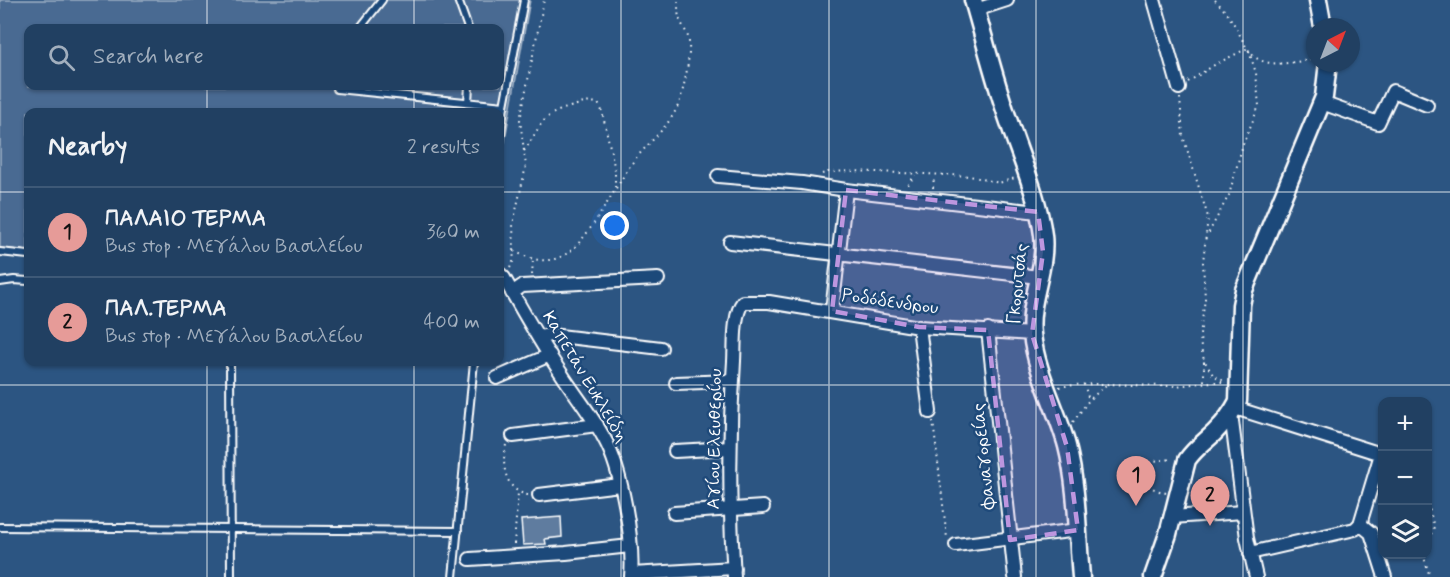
<!DOCTYPE html>
<meta charset="utf-8">
<style>
body{margin:0;font-family:Mynerve,sans-serif;background:#294768;color:#f1f3f6}
.controls{position:absolute;right:18px;bottom:18px;display:grid;overflow:hidden;border-radius:12px;box-shadow:0 2px 4px #0004}
.controls button{width:54px;height:54px;display:grid;place-items:center;padding:0;border:0;border-bottom:2px solid #3e5977;background:#214062;color:#f1f3f6;font:30px sans-serif}
.compass{position:absolute;left:1306px;top:18px;width:54px;height:54px;border-radius:50%;background:#214062;box-shadow:0 2px 4px #0004;rotate:42deg}
.you{position:absolute;left:615px;top:226px;width:21px;height:21px;margin:-15px;border:4px solid #fff;border-radius:50%;background:#1a73e8;box-shadow:0 0 0 9px #1a73e833}
.badge{display:grid;place-items:center;width:39px;height:39px;border-radius:50%;background:#e69b98;color:#111;font-size:20px;font-weight:700}
.pin{position:absolute;translate:-50% -50px;filter:drop-shadow(0 2px 3px #0008)}
.pin::after{content:'';position:absolute;top:32px;width:21px;height:18px;background:inherit;clip-path:polygon(0 0,100% 0,50% 100%)}
.list{margin:0;padding:0;list-style:none}
h2{display:flex;justify-content:space-between;align-items:center;height:78px;margin:0;padding:0 24px;font-size:26px}
h2 small{font-size:20px;font-weight:400;color:#a2afbe}
.list li{display:grid;grid-template-columns:39px 1fr auto;gap:18px;align-items:center;box-sizing:border-box;height:90px;padding:0 24px;border-top:2px solid #3e5977}
.list b{display:block;font-size:22px;white-space:nowrap}
.list p{margin:0;font-size:20px;white-space:nowrap;color:#a2afbe}
.list em{font-size:20px;font-style:normal;color:#a2afbe}
.icon{flex:none;width:33px;height:33px;fill:none;stroke:currentColor;stroke-width:2;stroke-linecap:round;stroke-linejoin:round}
.map{position:relative;flex:none;width:1450px;height:577px;overflow:hidden}
.search{position:absolute;background:#214062;box-shadow:0 2px 4px #0004;left:24px;top:24px;width:480px;height:66px;display:flex;align-items:center;gap:15px;box-sizing:border-box;padding:0 21px;border-radius:12px;color:#a2afbe;font-size:22px}
.panel{position:absolute;background:#214062;box-shadow:0 2px 4px #0004;left:24px;top:108px;width:480px;height:258px;border-radius:12px}
.map>svg:first-child{display:block}
</style>
<div class="map">
<svg width="1450" height="577" viewBox="0 0 1450 577">
<rect width="100%" height="100%" fill="#2c5582"/>
<filter id="ink" filterUnits="userSpaceOnUse"><feTurbulence type="fractalNoise" baseFrequency=".0167" numOctaves="2"/><feDisplacementMap in="SourceGraphic" scale="12" xChannelSelector="R" yChannelSelector="G"/><feConvolveMatrix kernelMatrix="1 2 1 2 8 2 1 2 1" color-interpolation-filters="sRGB"/></filter>
<g filter="url(#ink)">
<path fill="#486b92" stroke="#a4b5c8" stroke-width="1.5" fill-rule="evenodd" d="M0,0H530L500,167V112H28V251L0,248ZM28,28H500V86H28Z"/>
<path fill="#5e7c9f" stroke="#fff" stroke-width="1.5" d="M561,517L562,537L545,539L546,544L523,545L521,520Z"/>
<g fill="none" stroke-linecap="round" stroke-linejoin="round">
<defs>
<g id="lane">
<path d="M458,0L468,28"/>
<path d="M360,28L382,0"/>
<path d="M337,89L504,106"/>
<path d="M468,102L469,86"/>
<path d="M500,144L504,106L524,0"/>
<path d="M0,252L28,255"/>
<path d="M0,282L14,280L28,281"/>
<path d="M230,362L231,577"/>
<path d="M0,527L458,531"/>
<path d="M453,577L474,362"/>
</g>
<g id="street">
<path d="M1154,0L1179,88"/>
<path d="M976,10L1007,0"/>
<path d="M1322,103L1378,123L1393,91L1427,105"/>
<path d="M718,176L802,183L846,190L1038,212"/>
<path d="M730,242L1039,277"/>
<path d="M500,274L504,278C522,310 540,343 561,373C575,395 592,415 604,438C622,470 634,541 631,577"/>
<path d="M512,293L522,286L658,279"/>
<path d="M832,311L846,190"/>
<path d="M919,327L930,412"/>
<path d="M988,330L1015,577"/>
<path d="M539,337L551,335L661,348"/>
<path d="M497,378L550,355"/>
<path d="M676,383L732,381"/>
<path d="M1235,408L1381,454L1360,524L1355,529L1250,553"/>
<path d="M1231,414L1247,538L1256,577"/>
<path d="M513,436L597,425"/>
<path d="M675,451L730,448"/>
<path d="M539,495L620,485"/>
<path d="M674,513L763,507"/>
<path d="M1172,517L1243,512"/>
<path d="M1360,524L1371,533L1385,577"/>
<path d="M956,545L1078,530"/>
<path d="M470,559L566,553L630,546"/>
<path d="M632,574L734,568"/>
<path d="M734,577C729,505 729,433 734,361C735,345 733,315 743,302H769L919,327L1032,334"/>
</g>
<g id="secondary">
<path d="M973,0C985,41 995,82 1009,122C1021,159 1038,196 1043,235C1047,268 1028,301 1032,334C1036,373 1057,409 1067,446C1078,490 1077,533 1081,577"/>
<path d="M1318,0L1323,27"/>
<path d="M1153,577L1168,534L1187,460C1195,448 1205,442 1215,432C1224,423 1232,413 1238,401L1241,305L1244,290L1324,97L1328,63"/>
</g>
</defs>
<use href="#lane" stroke="#fff" stroke-width="10"/>
<use href="#street" stroke="#fff" stroke-width="16"/>
<use href="#secondary" stroke="#fff" stroke-width="21"/>
<g stroke="#fff" stroke-width="2" stroke-dasharray="1.5 4.5" stroke-linecap="butt">
<path d="M1215,0C1223,8 1230,17 1235,26C1241,36 1246,50 1255,57C1270,69 1298,61 1315,59"/>
<path d="M1188,82L1216,64L1248,48L1256,73L1259,106L1243,144L1229,195L1207,236"/>
<path d="M1180,98L1183,136L1208,217L1203,262L1205,299L1200,335L1201,349L1204,360L1213,375L1224,381"/>
<path d="M524,151C541,128 538,116 570,107C580,104 587,101 598,103L602,111L615,170V187"/>
<path d="M822,174L828,172L854,171L970,176L999,183L1015,178"/>
<path d="M908,185L915,175"/>
<path d="M933,188L934,176"/>
<path d="M514,251C531,260 548,265 566,254C587,242 615,188 630,166C646,143 673,126 681,97C685,81 690,60 689,43C689,34 682,26 679,18C678,13 678,6 678,0"/>
<path d="M510,268L513,262L514,251L513,224L526,166L520,120L544,0"/>
<path d="M532,275L533,260"/>
<path d="M1204,381V360"/>
<path d="M1084,384L1089,400"/>
<path d="M1059,387C1095,381 1132,386 1168,386C1187,386 1205,381 1224,382"/>
<path d="M933,421L947,538"/>
<path d="M1073,422L1089,400L1107,384"/>
<path d="M506,445C501,465 505,491 528,495"/>
<path d="M1166,493C1150,488 1143,486 1142,468L1152,461L1173,459"/>
<path d="M1428,504L1434,527L1428,542"/>
<path d="M514,544L518,493"/>
<path d="M1423,554L1430,577"/>
</g>
<use href="#lane" stroke="#1f4a7a" stroke-width="6"/>
<use href="#street" stroke="#1f4a7a" stroke-width="12"/>
<use href="#secondary" stroke="#1f4a7a" stroke-width="16"/>
</g>
</g>
<path fill="#bd96df" fill-opacity="0.2" stroke="#bd96df" stroke-width="4.5" stroke-dasharray="12 8" stroke-linejoin="round" d="M846,190L1038,212L1043,252L1032,334L1067,447L1078,530L1010,540L988,330L919,327L832,311Z"/>
<path fill="none" stroke="#fff" stroke-width="1.5" stroke-opacity="0.55" d="M207,0V28M414,0V28M621,0V577M829,0V577M1036,0V577M1243,0V577M207,86V112M414,86V112M0,192H28M500,192H1450M207,362V577M414,362V577M0,385H1450"/>
<g text-anchor="middle" dominant-baseline="central" stroke-width="5" stroke-linejoin="round" paint-order="stroke">
<g font-size="18" fill="#fff" stroke="#1f4a7a">
<text transform="translate(1018 284) rotate(-84)">Γκορυτσάς</text>
<text transform="translate(890 302) rotate(8)">Ροδόδενδρου</text>
<text transform="translate(585 377) rotate(59)">Καπετάν Ευκλείδη</text>
<text transform="translate(715 439) rotate(-89)">Αγίου Ελευθερίου</text>
<text transform="translate(984 456) rotate(-96)">Φαναγορείας</text>
</g>
</g>
</svg>
<div class="controls">
<button>+</button>
<button>−</button>
<button><svg class="icon" aria-label="layers" viewBox="0 0 24 24"><path d="M12 4l9 5-9 5-9-5zM3 14l9 5 9-5"/></svg></button>
</div>
<svg class="compass" viewBox="-18 -18 36 36"><path d="M0-13l5 13h-10z" fill="#e53935"/><path d="M0 13l5-13h-10z" fill="#a2afbe"/></svg>
<div class="you"></div>
<div class="pin badge" style="left:1136px;top:506px">1</div>
<div class="pin badge" style="left:1210px;top:526px">2</div>
<div class="search"><svg class="icon" aria-label="search" viewBox="0 0 24 24"><circle cx="10" cy="10" r="6"/><path d="M15 15l6 6"/></svg>Search here</div>
<section class="panel">
<h2>Nearby<small>2 results</small></h2>
<ul class="list">
<li><span class="badge">1</span><div><b>ΠΑΛΑΙΟ ΤΕΡΜΑ</b><p>Bus stop · Μεγάλου Βασιλείου</p></div><em>360 m</em></li>
<li><span class="badge">2</span><div><b>ΠΑΛ.ΤΕΡΜΑ</b><p>Bus stop · Μεγάλου Βασιλείου</p></div><em>400 m</em></li>
</ul>
</section>
</div>
